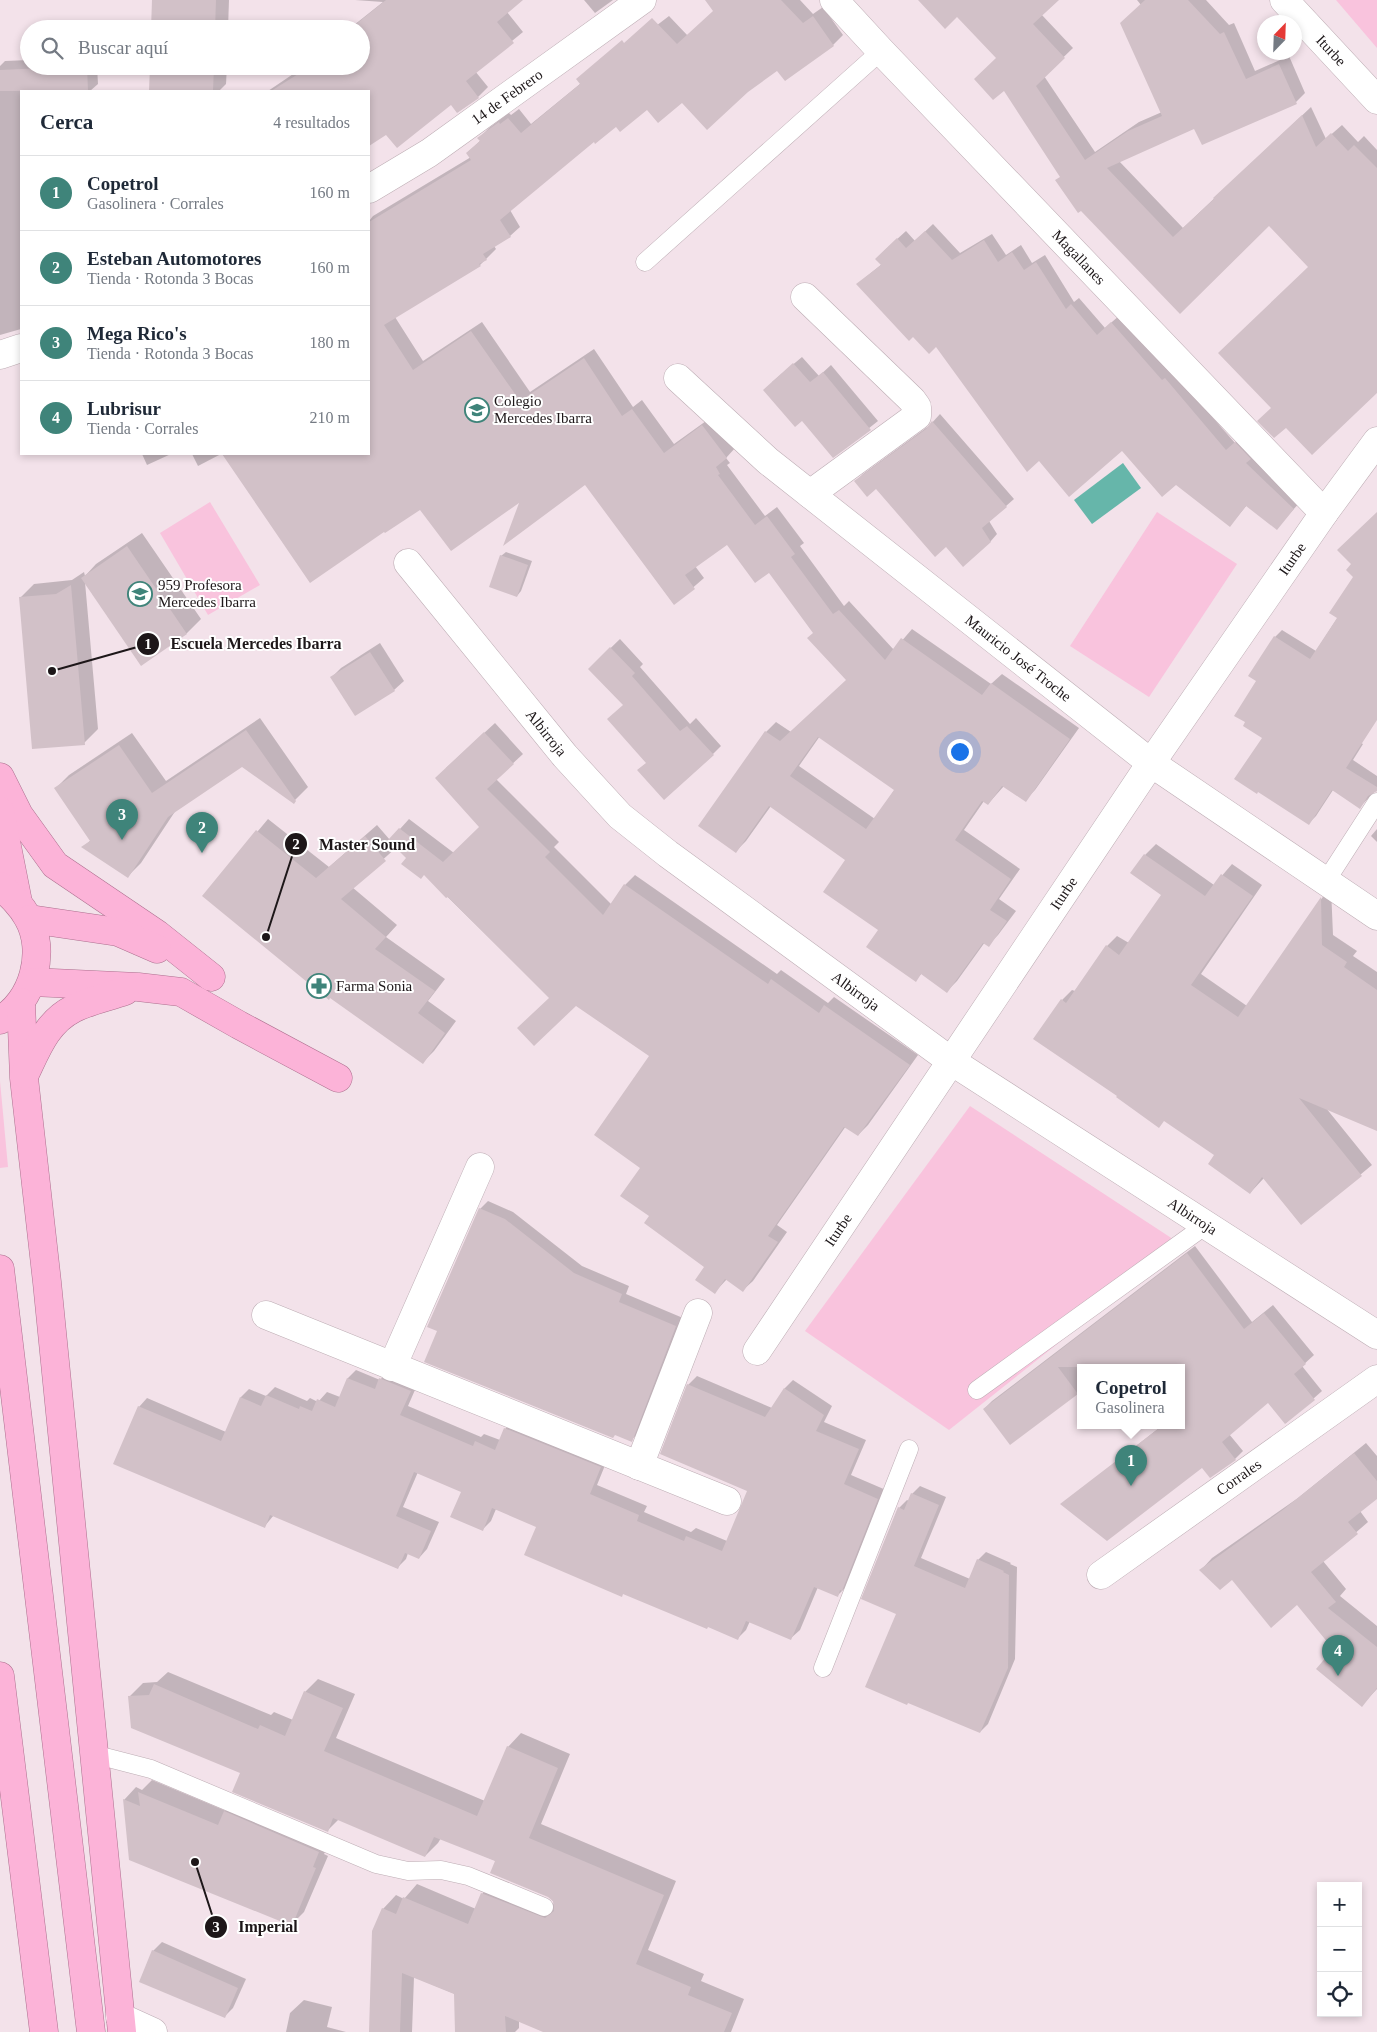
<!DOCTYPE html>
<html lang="es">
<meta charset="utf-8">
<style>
body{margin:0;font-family:"Times New Roman",serif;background:#f2f2f3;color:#1f2937}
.controls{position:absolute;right:15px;bottom:15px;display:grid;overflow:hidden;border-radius:0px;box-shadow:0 2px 8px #0003}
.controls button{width:45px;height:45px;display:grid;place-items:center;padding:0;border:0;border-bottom:1px solid #e0e1e3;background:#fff;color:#1f2937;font:25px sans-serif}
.compass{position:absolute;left:1257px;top:15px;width:45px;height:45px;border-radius:50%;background:#fff;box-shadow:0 2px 8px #0003;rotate:23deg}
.you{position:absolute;left:959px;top:751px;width:18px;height:18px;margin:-12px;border:4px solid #fff;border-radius:50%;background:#1a73e8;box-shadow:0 0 0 8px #1a73e833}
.badge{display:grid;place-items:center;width:32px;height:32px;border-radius:50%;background:#3f847a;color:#fff;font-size:16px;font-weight:700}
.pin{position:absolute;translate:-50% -41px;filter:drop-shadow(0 1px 2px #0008)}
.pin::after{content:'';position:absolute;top:26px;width:18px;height:15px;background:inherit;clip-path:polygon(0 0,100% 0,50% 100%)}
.popup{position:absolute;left:1077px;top:1364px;width:108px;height:65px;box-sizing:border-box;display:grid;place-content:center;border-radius:0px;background:#fff;filter:drop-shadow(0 1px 4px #0005);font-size:16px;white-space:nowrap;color:#747a83}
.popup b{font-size:19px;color:#1f2937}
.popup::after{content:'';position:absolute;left:50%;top:100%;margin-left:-10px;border:10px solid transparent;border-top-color:#fff}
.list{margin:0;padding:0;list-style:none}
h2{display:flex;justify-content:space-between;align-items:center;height:65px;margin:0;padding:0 20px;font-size:21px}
h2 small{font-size:16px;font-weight:400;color:#747a83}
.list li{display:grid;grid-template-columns:32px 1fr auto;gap:15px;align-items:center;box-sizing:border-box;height:75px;padding:0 20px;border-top:1px solid #e0e1e3}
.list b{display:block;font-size:19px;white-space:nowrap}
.list p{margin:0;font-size:16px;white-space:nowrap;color:#747a83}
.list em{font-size:16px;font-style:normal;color:#747a83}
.icon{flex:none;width:28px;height:28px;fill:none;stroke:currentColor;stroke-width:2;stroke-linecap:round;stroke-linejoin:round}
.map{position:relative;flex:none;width:1377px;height:2032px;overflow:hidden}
.search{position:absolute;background:#fff;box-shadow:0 2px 8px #0003;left:20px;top:20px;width:350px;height:55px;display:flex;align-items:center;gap:12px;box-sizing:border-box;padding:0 18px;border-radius:28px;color:#747a83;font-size:19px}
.panel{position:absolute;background:#fff;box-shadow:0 2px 8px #0003;left:20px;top:90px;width:350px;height:365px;border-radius:0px}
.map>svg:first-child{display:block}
</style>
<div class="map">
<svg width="1377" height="2032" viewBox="0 0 1377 2032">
<rect width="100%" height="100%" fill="#f3e2ea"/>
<g fill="#f9c3dd">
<path d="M1336,0H1377V48Z"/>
<path d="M210,502L260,585L208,615L160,533Z"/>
<path d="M1157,512L1237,564L1149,697L1070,646Z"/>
<path d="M0,1081L8,1167L0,1168Z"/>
<path d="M970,1106L1182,1245L949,1430L805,1331Z"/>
</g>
<path fill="#66b6aa" d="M1123,463L1141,488L1092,524L1074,500Z"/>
<g fill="#0003" fill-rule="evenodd">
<path d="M153,0H229L228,29H152Z"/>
<path d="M355,0H521L507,12L523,32L475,71L488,87L478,97L458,112L451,103L386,133L369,144V91H268L302,68L361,66V29H349L383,2Z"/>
<path d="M584,0H613L595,13Z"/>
<path d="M707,0H800L813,14L823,7L843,35L833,45L785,80L777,69L682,101L647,109L616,125L594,141L510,210L520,227L510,236L494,246L496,249L480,265L395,317L423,361L482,322L530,392L594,349L633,407L642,400L674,444L713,416L736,447L726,458L730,463L727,465L765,516L777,507L804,543L800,546L844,606L849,601L894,650L912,629L991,684L1002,674L1079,728L1035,790L1025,800L1004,786L988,804L984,801L964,830L1020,869L999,899L1016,911L998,935L988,945L985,942L957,981L947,991L922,973L916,980L880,930L847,860L771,806L746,841L736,851L766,732L776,722L791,732L848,680L769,571L728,543L695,566L704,578L674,604L585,483L521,500L247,464L262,454H369V221L373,216L471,157L467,153L481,140L479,138L489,128L509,113L511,115L519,109L531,124L580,84L669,16L688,36L715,11ZM820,736L895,789L875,819L799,766Z"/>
<path d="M920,0H1056L1041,14L1073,48L1044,76L1095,152L1139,122L1162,112L1141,5L1137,0H1206L1229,25L1234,23L1255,71L1289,56L1305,93L1296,102L1195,127L1119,161L1183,228L1311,107L1326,139L1342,125L1358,142L1364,136L1377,150V392L1272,408L1310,267L1269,224L1180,312L997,58L957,15Z"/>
<path d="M29,60V66H97L98,84L90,91H21V329L0,335V66L5,61Z"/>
<path d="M151,66H227L226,84L219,91H150Z"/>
<path d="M933,224L960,253L992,234L1006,255L1021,245L1032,263L1045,255L1074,302L1079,298L1105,328L1120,315L1171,373L1173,372L1235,443L1243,435L1301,501L1284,520L1247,505L1237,517L1176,484L1122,449L937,345L866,277L882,264L884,251L906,231L915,241Z"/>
<path d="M802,357L819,376L831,365L878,421L834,456L772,382Z"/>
<path d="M940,414L1014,499L989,521L997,534L990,542L947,545L876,488L856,481L863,474L930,425Z"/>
<path d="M142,454H171L147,465Z"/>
<path d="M192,454H221L198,466Z"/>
<path d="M1377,519V716L1359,742L1363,744L1353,760L1377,776V789L1360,807L1333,790L1316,816L1309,823L1264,738L1258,680L1275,637L1282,630L1316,651L1338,617L1354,577L1353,564Z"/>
<path d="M142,533L201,619L187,633L141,664L85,582L98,729L84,743L20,598L34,584L72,580L84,572L85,576L96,564Z"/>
<path d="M506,552L532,561L521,591L517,596L501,556Z"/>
<path d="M620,639L643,664L640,667L690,724L696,718L721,746L713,754L647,762L624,704L589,669Z"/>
<path d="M380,643L404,681L394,690L332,677L341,668Z"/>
<path d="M260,718L308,787L293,802L242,765L176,810L141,863L128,876L83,847L91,840L56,788L69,775L132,733L166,781Z"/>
<path d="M495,723L523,754L496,779L559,842L554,847L611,904L625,885L635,875L777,974L781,970L828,1003L834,997L918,1055L868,1125L858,1135L846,1126L777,1225L787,1232L753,1281L743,1290L727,1279L715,1292L705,1266L650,1216L642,1167L651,1056L576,1005L550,998L397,847L352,887L397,925L386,937L445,979L428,1001L456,1021L434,1051L423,1062L204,895L268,819L329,867L377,825L390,840L409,819L454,853L481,826L446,768Z"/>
<path d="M1377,829V842L1371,836Z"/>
<path d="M1156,844L1214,885L1232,864L1262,885L1201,974L1247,1006L1322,898L1331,888L1333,935L1357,951L1353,956L1377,972V1129L1326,1108L1372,1165L1301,1224L1264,1178L1250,1193L1216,1155L1165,1120L1118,1095L1062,1000L1072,990L1075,991L1107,946L1117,936L1129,943L1163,895L1145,855Z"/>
<path d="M488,1201L513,1212L582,1266L629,1286L626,1294L683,1318L639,1433L631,1440L616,1434L438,1330L480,1209Z"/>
<path d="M1195,1246L1252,1322L1273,1305L1314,1355L1302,1366L1322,1391L1286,1423L1268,1402L1229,1434L1243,1451L1235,1459L1062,1504L1163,1425H1181V1367H1081V1395L1078,1392L1011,1443L984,1409L992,1401Z"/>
<path d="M356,1370L380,1380L389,1370L418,1383L408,1406L481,1437L484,1434L500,1440L505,1429L514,1420L608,1458L597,1485L647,1506L644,1512L691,1532L696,1528L727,1541L749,1490L688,1385L697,1376L772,1408L785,1388L793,1380L832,1406L824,1422L866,1440L851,1475L886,1490L846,1587L837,1596L818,1587L800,1630L791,1638L750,1621L746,1630L738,1638L537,1526L496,1509L491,1521L483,1529L462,1491L418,1472L403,1507L439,1522L427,1549L419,1558L408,1553L406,1559L397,1568L274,1515L264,1527L139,1407L147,1398L226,1432L241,1397L249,1389L266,1396L275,1387L307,1401L310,1398L318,1402L327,1392L340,1397L348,1378Z"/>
<path d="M1366,1443L1377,1456V1497L1360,1511L1368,1522L1323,1561L1346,1589L1340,1596L1377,1626V1689L1362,1705L1334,1649L1298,1604L1233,1578L1201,1570L1212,1558L1298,1498Z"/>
<path d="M920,1486L946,1497L921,1558L970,1579L978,1560L986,1552L1011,1563L1010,1564L1017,1567L1015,1659L988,1724L980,1732L897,1613L899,1508L907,1500L909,1501L912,1494Z"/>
<path d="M168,1672L271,1715L274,1712L293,1720L305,1692L318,1679L355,1694L336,1738L485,1801L508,1747L521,1733L570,1754L541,1824L676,1881L648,1950L704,1974L701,1981L744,1999L731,2032H546L519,2020V2028L515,2032H456L455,1994L414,1977L412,2032H370L383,1909L396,1895L404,1899L417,1884L476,1909L482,1894L496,1880L556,1905L549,1896L496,1861L441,1838L438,1843L425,1856L339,1819L327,1831L129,1697L143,1683L157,1682Z"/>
<path d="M152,1780L226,1811L237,1800L331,1839L324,1854L328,1856L304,1912L291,1925L124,1800L136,1787L142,1790Z"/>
<path d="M162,1942L246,1979L233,2008L224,2017L153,1951Z"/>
<path d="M304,2000L332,2007L327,2027L346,2032H286L290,2013Z"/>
</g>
<g fill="#d2c1c8" fill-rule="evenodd">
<path d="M152,0H216L215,29H151Z"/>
<path d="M386,0H523L497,22L514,43L466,81L479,98L457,113L451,105L397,148L386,135L369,146V91H271L303,71L300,68L302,66H361V29H350Z"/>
<path d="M705,0H781L803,23L813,16L834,46L785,81L777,71L748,92L707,130L682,103L658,123L647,110L620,132L616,127L595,144L594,142L500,220L511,237L483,254L487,260L479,264L481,266L384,325L413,370L471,331L520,401L584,358L622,416L632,409L664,453L702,425L727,458L716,467L720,474L718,475L755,525L767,516L795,554L791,557L833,614L839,610L885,660L901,638L982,695L991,683L1070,739L1026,802L1002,786L988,805L982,801L955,840L1011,879L990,910L1007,921L989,947L983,943L947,993L921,974L916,982L866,947L878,930L823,892L845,860L769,806L736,853L698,826L765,731L780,741L846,680L807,638L813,633L769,573L755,583L727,545L685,575L695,589L674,605L585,485L503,546L519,503L451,551L420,510L385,533L384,532L310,583L222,454H369V222L471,160L466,153L480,141L477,138L499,122L500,124L508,118L521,133L580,84L576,79L622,40L624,43L652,18L677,44L713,11ZM818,737L894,790L866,829L790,776Z"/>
<path d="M918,0H1059L1033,24L1065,58L1036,86L1085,160L1128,131L1162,116L1120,23L1145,0H1188L1220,34L1224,32L1246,79L1279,64L1297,104L1202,145L1194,129L1107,168L1173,237L1214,199L1213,198L1302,115L1316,147L1331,133L1348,151L1354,145L1377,168V393L1312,455L1286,428L1274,438L1257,421L1271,408L1218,353L1308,267L1269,226L1180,314L1081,211L1078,213L1055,180L1060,177L1004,91L993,100L974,79L996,58L957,17L945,29Z"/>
<path d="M87,66L88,91H0V70Z"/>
<path d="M150,66H214L213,91H149Z"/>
<path d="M925,231L952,260L984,240L998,262L1012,252L1024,270L1036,262L1066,309L1071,304L1097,335L1111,322L1162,380L1165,378L1226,450L1235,442L1251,459L1246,463L1294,509L1277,530L1246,506L1230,527L1176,485L1162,497L1122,451L1069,497L1039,461L1027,472L936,347L929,354L913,337L909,341L856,284L881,265L875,259L897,238L906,248Z"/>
<path d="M793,363L810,382L823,372L871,430L833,458L802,421L795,427L763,390Z"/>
<path d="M932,421L1007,507L982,528L991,542L963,567L946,547L935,557L876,489L867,497L854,481L926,429Z"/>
<path d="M1377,512V720L1346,768L1377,787V791L1368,796L1360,809L1332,790L1309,825L1258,792L1257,794L1234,779L1262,738L1243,726L1245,722L1234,716L1256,681L1248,676L1274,636L1310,659L1337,618L1329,613L1353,577L1346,570L1351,564L1337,550Z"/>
<path d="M127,546L187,634L141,666L81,578Z"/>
<path d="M500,555L528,565L517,597L489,587Z"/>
<path d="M71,585L85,745L32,749L19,597L56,594Z"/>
<path d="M610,647L635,673L632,676L680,731L687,726L714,755L664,800L637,770L646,763L607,719L623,705L588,669Z"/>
<path d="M370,652L395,691L355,716L330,677Z"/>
<path d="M246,730L296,801L294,804L242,767L168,817L128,878L81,847L90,841L54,788L119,745L152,793Z"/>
<path d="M484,732L514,764L487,789L550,852L545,857L603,915L624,884L768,984L771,979L819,1013L824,1005L910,1065L858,1136L844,1127L768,1236L778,1242L743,1292L725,1279L715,1294L695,1280L704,1267L644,1223L649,1216L620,1196L640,1168L594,1135L649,1056L576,1006L534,1046L517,1028L549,998L448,897L446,898L424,875L421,879L401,864L406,858L388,840L399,828L443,862L479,827L435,778Z"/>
<path d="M256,830L316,878L365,836L386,861L341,899L386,937L375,949L435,991L418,1013L445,1033L423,1064L330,998L329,1000L202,896Z"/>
<path d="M1144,854L1205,896L1221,874L1253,896L1191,985L1238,1017L1321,897L1322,945L1347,962L1344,967L1377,990V1131L1299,1098L1362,1176L1301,1225L1262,1177L1250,1194L1208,1164L1214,1155L1164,1121L1159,1128L1116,1097L1117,1096L1033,1039L1061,999L1066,1003L1106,945L1119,955L1161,895L1130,873Z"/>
<path d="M479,1208L505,1219L574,1273L622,1294L619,1302L676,1326L632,1442L615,1435L613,1438L424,1362L437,1331L427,1327Z"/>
<path d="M1187,1253L1244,1329L1264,1313L1306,1364L1294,1374L1315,1400L1285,1424L1268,1403L1222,1442L1236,1460L1210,1478L1202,1468L1107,1541L1060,1504L1163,1425H1181V1367H1058L1078,1394L1010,1445L983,1409Z"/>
<path d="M347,1378L375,1389L379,1378L411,1391L400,1415L473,1446L475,1441L495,1450L504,1428L601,1467L590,1494L639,1515L637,1521L684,1541L686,1536L722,1551L747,1491L660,1454L687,1384L765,1417L784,1388L824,1415L816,1431L859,1449L844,1484L878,1499L842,1591L840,1590L838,1597L814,1587L791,1640L746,1621L738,1640L708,1627L707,1629L623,1594L622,1597L524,1555L536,1527L492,1508L483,1531L450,1517L461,1492L414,1472L396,1516L431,1531L419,1559L405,1553L398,1569L270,1515L265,1528L113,1464L138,1406L221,1441L240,1397L261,1406L266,1395L299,1409L300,1406L312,1411L317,1399L335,1407Z"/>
<path d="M1354,1453L1377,1481V1499L1348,1522L1358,1534L1311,1572L1336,1602L1328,1608L1377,1647V1688L1362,1707L1316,1669L1333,1649L1297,1605L1271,1628L1232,1580L1220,1590L1199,1570L1284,1509Z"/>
<path d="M911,1493L939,1505L914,1566L965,1588L977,1559L1004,1571L1003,1572L1009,1575L1008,1668L980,1733L908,1703L907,1705L865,1687L896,1614L861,1599L898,1507L904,1510Z"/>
<path d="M154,1684L258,1729L260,1725L285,1736L304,1691L343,1708L324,1751L477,1816L507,1746L558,1768L529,1838L664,1895L636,1964L691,1987L688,1995L732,2013L724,2032H543L505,2016L506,2032H455L454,1994L402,1973L400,2032H369L372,1931L382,1908L396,1914L403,1897L468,1924L481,1893L545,1918L554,1911L553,1901L548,1897L490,1873L495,1861L434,1837L425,1857L333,1818L328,1832L232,1792L240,1773L131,1728L128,1696L149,1695Z"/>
<path d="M138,1792L218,1825L224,1811L319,1852L313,1867L316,1868L292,1926L129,1860L123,1799L140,1806Z"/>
<path d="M152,1950L238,1988L225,2018L139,1982Z"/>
</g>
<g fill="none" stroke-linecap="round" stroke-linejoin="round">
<defs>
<g id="service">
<path d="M645,262L881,51"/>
<path d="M1326,881L1377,802"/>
<path d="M977,1390L1206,1225"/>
<path d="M823,1668L909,1449"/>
<path d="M93,1754L151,1769L376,1864L408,1871L441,1870L468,1876L544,1907"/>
</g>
<g id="minor">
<path id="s1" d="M834,0L881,51L1324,513"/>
<path id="s2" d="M1284,0L1377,100"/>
<path id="s3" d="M369,189L429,153L642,0"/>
<path d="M805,297L912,400L917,407V416L810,494"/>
<path d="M0,355L21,348"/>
<path id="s4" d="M678,378L768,461L1151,763L1377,916"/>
<path id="s5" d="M408,563L565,756L620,816L668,854L951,1061L1377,1335"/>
<path d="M266,1315L727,1501"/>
<path id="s6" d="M757,1351L1151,763L1324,513L1377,441"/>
<path d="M392,1367L480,1167"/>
<path d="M639,1466L698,1313"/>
<path id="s7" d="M1101,1575L1377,1379"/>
<path d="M120,2017L153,2032"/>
</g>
<g id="trunk">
<path d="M0,777L19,815L55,865L157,934L211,977"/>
<path d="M0,811L18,902"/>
<path d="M0,886C11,896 21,905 28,918C47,951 33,1002 0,1020"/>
<path d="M30,919L118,932L157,949"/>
<path d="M32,982L138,987L181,992L239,1025L338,1078"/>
<path d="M21,1002L24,1078L47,1282L122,2032"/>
<path d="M25,1074C37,1049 47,1022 73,1009C88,1001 108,997 125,991"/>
<path d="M0,1269L91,2032"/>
<path d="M0,1676L44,2032"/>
</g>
</defs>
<use href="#service" stroke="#bdadb4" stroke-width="19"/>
<use href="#minor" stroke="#bdadb4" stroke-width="29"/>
<use href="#trunk" stroke="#ad708f" stroke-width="29"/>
<use href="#service" stroke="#fff" stroke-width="18"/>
<use href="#minor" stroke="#fff" stroke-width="28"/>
<use href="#trunk" stroke="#fcb3d8" stroke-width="28"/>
</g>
<defs>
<symbol id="school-ring" viewBox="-11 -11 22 22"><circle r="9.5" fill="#fff" stroke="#3f847a" stroke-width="1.5"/><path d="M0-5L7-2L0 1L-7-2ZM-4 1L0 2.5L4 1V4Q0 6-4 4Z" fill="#3f847a"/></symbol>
<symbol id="pharmacy-ring" viewBox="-11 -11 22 22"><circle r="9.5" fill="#fff" stroke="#3f847a" stroke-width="1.5"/><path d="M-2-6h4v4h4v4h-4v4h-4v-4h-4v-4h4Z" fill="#3f847a"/></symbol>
</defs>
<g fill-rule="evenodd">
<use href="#school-ring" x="463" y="396" width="28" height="28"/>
<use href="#school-ring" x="126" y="580" width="28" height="28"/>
<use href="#pharmacy-ring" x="305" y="972" width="28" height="28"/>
</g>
<g text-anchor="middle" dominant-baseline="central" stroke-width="4" stroke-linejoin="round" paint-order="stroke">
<g font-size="15" fill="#1d1719" stroke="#fff">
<text stroke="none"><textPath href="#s2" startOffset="69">Iturbe</textPath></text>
<text stroke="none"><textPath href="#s3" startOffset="166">14 de Febrero</textPath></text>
<text stroke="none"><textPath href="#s1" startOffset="355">Magallanes</textPath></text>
<text stroke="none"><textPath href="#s6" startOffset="956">Iturbe</textPath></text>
<text stroke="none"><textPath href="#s4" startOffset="441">Mauricio José Troche</textPath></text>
<text stroke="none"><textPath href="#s5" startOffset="219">Albirroja</textPath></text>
<text stroke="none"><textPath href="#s6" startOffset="551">Iturbe</textPath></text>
<text stroke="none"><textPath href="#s5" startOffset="624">Albirroja</textPath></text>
<text stroke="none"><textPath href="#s5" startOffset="1029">Albirroja</textPath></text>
<text stroke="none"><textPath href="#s6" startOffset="146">Iturbe</textPath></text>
<text stroke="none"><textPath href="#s7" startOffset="169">Corrales</textPath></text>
</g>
<g font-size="15" fill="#1d1719" stroke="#fff" text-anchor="start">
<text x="494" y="401">Colegio<tspan x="494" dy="17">Mercedes Ibarra</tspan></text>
<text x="158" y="585">959 Profesora<tspan x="158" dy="17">Mercedes Ibarra</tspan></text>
<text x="336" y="986">Farma Sonia</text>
</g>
</g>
<path fill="none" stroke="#1d1719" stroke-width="2" d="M52 671L148 644M266 937L296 844M195 1862L216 1927"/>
<g fill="#1d1719" stroke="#fff" stroke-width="2">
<circle cx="52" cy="671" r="5"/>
<circle cx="266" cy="937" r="5"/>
<circle cx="195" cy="1862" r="5"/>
<circle cx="148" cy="644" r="12"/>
<circle cx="296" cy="844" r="12"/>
<circle cx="216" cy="1927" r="12"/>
</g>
<g font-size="15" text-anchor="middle" font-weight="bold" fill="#fff">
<text x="148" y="649">1</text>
<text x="296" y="849">2</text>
<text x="216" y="1932">3</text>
</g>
<g font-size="16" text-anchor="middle" font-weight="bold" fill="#1d1719" stroke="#fff" stroke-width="4" stroke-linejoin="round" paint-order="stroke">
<text x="256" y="649">Escuela Mercedes Ibarra</text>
<text x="367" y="850">Master Sound</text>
<text x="268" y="1932">Imperial</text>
</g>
</svg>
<div class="controls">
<button>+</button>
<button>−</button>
<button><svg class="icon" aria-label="locate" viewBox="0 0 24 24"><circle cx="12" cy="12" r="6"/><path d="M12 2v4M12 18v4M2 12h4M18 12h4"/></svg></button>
</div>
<svg class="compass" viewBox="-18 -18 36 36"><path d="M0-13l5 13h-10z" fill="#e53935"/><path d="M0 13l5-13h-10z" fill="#747a83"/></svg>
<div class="you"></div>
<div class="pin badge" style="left:1131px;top:1486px">1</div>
<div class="popup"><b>Copetrol</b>Gasolinera</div>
<div class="pin badge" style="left:202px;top:853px">2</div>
<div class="pin badge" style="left:122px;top:840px">3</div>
<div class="pin badge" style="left:1338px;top:1676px">4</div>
<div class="search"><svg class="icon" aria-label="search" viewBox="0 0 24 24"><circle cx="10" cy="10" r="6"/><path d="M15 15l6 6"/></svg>Buscar aquí</div>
<section class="panel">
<h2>Cerca<small>4 resultados</small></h2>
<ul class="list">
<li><span class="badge">1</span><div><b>Copetrol</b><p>Gasolinera · Corrales</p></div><em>160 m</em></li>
<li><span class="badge">2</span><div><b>Esteban Automotores</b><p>Tienda · Rotonda 3 Bocas</p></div><em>160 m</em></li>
<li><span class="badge">3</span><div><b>Mega Rico's</b><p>Tienda · Rotonda 3 Bocas</p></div><em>180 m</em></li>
<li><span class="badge">4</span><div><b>Lubrisur</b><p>Tienda · Corrales</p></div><em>210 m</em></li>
</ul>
</section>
</div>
